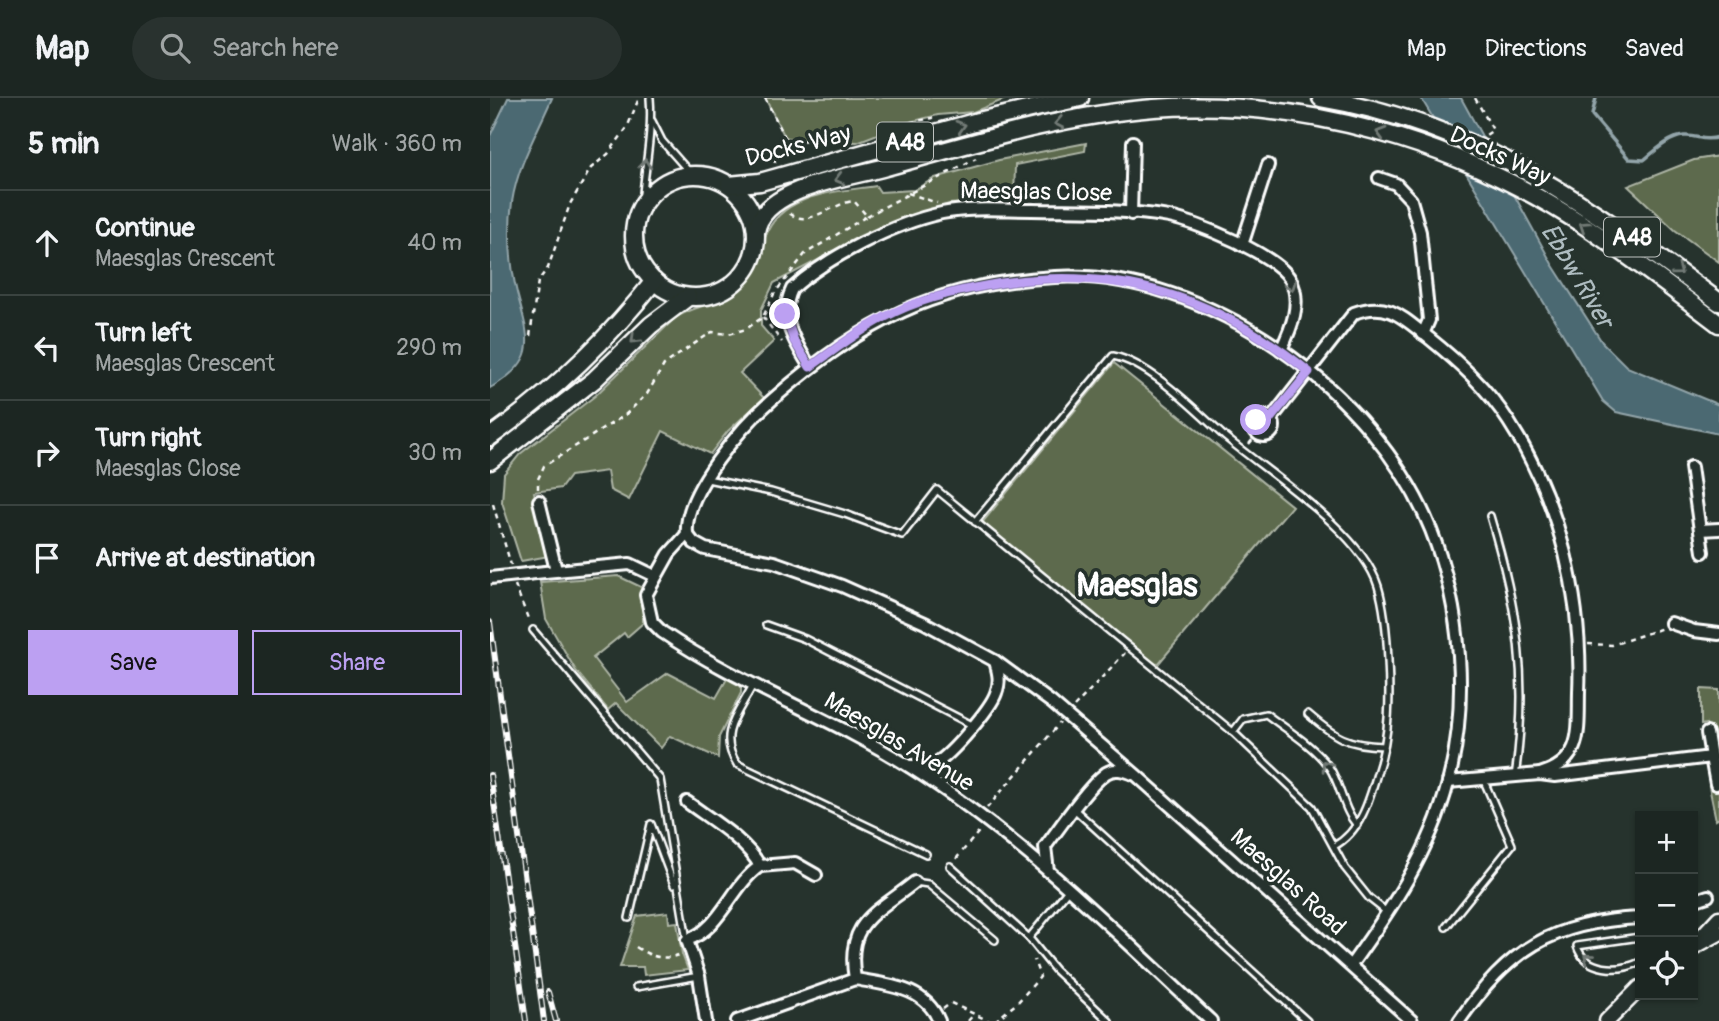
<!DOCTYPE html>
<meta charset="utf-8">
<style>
body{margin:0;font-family:Pangolin,sans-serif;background:#29322f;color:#f1f3f6}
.controls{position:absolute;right:21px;bottom:21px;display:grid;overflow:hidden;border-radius:0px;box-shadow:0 2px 5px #0004}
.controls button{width:63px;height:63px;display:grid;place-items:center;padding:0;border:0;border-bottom:2px solid #3a4340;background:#1c2622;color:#f1f3f6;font:35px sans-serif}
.stop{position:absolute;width:21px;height:21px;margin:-16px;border:5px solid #bca0f2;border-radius:50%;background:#fff}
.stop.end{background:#bca0f2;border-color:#fff;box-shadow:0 2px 7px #0008}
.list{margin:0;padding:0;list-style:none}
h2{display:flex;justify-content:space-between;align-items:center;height:91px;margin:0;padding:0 28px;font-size:30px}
h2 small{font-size:23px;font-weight:400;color:#a0a5a5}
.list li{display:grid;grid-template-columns:46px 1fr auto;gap:21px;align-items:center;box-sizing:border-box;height:105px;padding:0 28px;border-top:2px solid #3a4340}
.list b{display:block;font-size:26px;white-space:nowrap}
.list p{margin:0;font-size:23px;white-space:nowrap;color:#a0a5a5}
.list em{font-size:23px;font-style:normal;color:#a0a5a5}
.actions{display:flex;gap:14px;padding:21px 28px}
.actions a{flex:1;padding:16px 0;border:2px solid #bca0f2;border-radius:0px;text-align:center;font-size:24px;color:#bca0f2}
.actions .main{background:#bca0f2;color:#111}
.icon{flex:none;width:38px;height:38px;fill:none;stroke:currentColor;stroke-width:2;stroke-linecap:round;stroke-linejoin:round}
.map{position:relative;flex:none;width:1229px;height:923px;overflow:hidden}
header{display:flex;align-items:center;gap:42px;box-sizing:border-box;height:98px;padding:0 35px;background:#1c2622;border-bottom:2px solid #3a4340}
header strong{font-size:33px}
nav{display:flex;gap:38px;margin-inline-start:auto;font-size:24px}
.search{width:490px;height:63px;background:#29322f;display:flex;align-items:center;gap:18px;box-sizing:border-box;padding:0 24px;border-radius:38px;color:#a0a5a5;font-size:26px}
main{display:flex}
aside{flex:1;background:#1c2622}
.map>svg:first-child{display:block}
</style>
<header>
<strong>Map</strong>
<div class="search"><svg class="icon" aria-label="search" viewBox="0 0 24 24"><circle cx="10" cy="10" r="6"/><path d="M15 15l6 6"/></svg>Search here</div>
<nav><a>Map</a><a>Directions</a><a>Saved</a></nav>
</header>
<main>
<aside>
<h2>5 min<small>Walk · 360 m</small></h2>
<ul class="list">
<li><svg class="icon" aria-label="ahead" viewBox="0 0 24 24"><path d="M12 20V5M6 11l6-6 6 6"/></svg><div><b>Continue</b><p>Maesglas Crescent</p></div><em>40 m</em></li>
<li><svg class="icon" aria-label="left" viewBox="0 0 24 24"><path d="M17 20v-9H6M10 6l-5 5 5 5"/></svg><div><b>Turn left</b><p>Maesglas Crescent</p></div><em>290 m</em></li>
<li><svg class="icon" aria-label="right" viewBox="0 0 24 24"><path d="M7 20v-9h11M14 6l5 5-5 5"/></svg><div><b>Turn right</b><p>Maesglas Close</p></div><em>30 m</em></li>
<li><svg class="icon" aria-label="arrive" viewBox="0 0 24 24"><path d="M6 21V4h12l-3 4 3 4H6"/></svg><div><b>Arrive at destination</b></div></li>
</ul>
<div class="actions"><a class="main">Save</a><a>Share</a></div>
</aside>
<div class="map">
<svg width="1229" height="923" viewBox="0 0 1229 923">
<rect width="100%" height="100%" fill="#26332d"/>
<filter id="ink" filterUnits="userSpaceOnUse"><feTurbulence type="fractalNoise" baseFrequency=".0143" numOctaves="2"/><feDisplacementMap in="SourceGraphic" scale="14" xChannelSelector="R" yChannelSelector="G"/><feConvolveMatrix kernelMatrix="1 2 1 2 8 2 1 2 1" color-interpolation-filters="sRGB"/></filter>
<g filter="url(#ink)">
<g fill="#5d6b4d" stroke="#aeb5a6" stroke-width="2">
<path d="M275,0H518L483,14L448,17L416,25L367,44L305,42L295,39Z"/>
<path d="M596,45L595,53L525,67L524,103L459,106L395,127L284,185L271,212V228L284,243L250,275L274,300L238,333L220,356L173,333L139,402L120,392L117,373L80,378L71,390L44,394L59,458L31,463L12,404L14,376L30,356L106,297L185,220C206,206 235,206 253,187C267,173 268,156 275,139C291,95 346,94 386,88L390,94L424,92L445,80L509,62Z"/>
<path d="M1229,58V164L1185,132L1138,88L1204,62Z"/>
<path d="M624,265L802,408L663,572L491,426Z"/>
<path d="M128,478L151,489L153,525L137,539L134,535L103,560L137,604L178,575L226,600L238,579L251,588V595L229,639L228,660L180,638L171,650L126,605L118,612L86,573L56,521L50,484Z"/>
<path d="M1211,591L1229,592V720L1226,722L1219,688L1225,686L1216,626L1211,627Z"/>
<path d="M178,814L179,825L187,824L192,856L198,872L154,877L153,869H130L147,818Z"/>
</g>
<g fill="#4b6972" stroke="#93a5aa" stroke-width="2">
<path d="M18,0H62C47,35 28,66 22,104C18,132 20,168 27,195C39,241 50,262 0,290V38Z"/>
<path d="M931,0H971L1062,166L1112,244L1137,269L1229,307V336L1126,314L1113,303Z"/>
</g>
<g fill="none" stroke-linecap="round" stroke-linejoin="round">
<path stroke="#93a5aa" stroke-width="3.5" d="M1106,0L1102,17L1139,61L1154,62C1165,53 1179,39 1194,38C1208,37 1213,44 1229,39"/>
<defs>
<g id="lane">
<path d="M162,23L172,43L202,77"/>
<path d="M152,108C154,72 163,36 160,0"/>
<path d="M217,381L281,394L355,416L412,437L447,392L743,634L822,709L855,770L879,800L898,815"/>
<path d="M1000,418C1028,511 1039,582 1025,679"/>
<path d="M485,424L623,258C660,265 706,313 734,338C778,375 871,433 888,488C895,511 897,538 898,562C900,599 900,636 888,672C880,700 871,734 844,748"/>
<path d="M276,527L315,541L482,627"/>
<path d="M43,532L170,681L197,842"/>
<path d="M263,587C248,616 227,636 247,666L436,756"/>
<path d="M818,616C846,640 857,647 894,648"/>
<path d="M743,634L753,621L776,616C797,632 823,647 839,669C851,686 853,713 867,727"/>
<path d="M584,711L817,923"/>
<path d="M460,768L539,840"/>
<path d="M425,784L438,786L505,842"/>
<path d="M578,792L539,840L565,872L619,923"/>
<path d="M139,820L161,726L184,787"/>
<path d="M956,829L1022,747L994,683"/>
<path d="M1150,839L1087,848C1095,874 1130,874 1150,864"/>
<path d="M146,889L209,878"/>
</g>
<g id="street">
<path d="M889,80L906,86L921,102L930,134L939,222L933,236"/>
<path d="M641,116L643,44"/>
<path d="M752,147L778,67"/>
<path d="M320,269C305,244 288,219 302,191C337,159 405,125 452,115C481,109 512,112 542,112C587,113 635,111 679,119C707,124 786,157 800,181C813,204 801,231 791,252"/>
<circle cx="774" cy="328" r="10"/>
<path d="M781,321L864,215C898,202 913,220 939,240C970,265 998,291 1019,324C1070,403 1093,501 1089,594C1088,632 1094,663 1050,676"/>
<path d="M1201,369L1213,454"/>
<path d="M49,403L66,472"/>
<path d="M1210,432L1229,431"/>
<path d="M197,436C193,395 253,327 283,301C371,224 446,185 565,179C718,171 885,293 941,432C972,511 979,604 958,685C940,754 902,810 861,867"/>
<path d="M197,436L204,445L215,451L284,464L352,488L435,525L505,563L561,604L646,677L922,923"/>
<path d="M197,436L179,456L156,497L162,524L172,534C250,587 341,619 420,669C531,739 626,834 721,923"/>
<path d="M55,474L140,466L165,478"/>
<path d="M1181,525L1204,533L1229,536"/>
<path d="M1217,635L1221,659"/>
<path d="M419,668C428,668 438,669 446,665C461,657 501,610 506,595C511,583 508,574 505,563"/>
<path d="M958,684L1050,676L1065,678L1221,659L1226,686"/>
<path d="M197,704C221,722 255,741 270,768C241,788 231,831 197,842L209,878L216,923"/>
<path d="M270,768L305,765L326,777"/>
<path d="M558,773L555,749C570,729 597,689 616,675C625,669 635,673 643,676"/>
<path d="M1203,803L1218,798"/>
<path d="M365,881C398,887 435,889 449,923"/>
<path d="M247,923L365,881C355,824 385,816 425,784"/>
<path d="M969,923C1019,851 1062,824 1150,820"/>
</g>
<g id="secondary">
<path d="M1203,848L1229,820"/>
<path d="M1203,849L1229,835"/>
<path d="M1117,923L1150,890"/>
</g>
<g id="primary">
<path d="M831,0C991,27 1103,110 1229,204"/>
<circle cx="205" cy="138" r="61"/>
<path d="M239,87L270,84L488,23L590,0"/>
<path d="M266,134C272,89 358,80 396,69C483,45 573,17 664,10C815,0 966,44 1092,126C1139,157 1184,192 1229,226"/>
<path d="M0,339C63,294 116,244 164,183"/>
<path d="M0,363L104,282L161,227L198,199"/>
</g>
</defs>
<use href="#lane" stroke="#fff" stroke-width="10"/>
<use href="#street" stroke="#fff" stroke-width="16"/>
<use href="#secondary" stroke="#fff" stroke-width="19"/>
<use href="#primary" stroke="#fff" stroke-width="21"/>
<g stroke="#fff" stroke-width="2.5" stroke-dasharray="5 5" stroke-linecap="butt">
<path d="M275,0L295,39L305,42L359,44"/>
<path d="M985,0L1003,32L996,37"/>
<path d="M392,34L416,25L443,20"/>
<path d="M285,65L284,54L295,39"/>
<path d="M418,95L447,105"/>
<path d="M377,118L486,60"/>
<path d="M273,219L292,244"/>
<path d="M40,238L48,183L58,170L80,106L101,70L118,56L137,30L149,0"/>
<path d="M759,346L768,335"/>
<path d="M48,391V381L54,368L135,317L157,296L174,267L198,250L222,234L239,236L256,231L273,219L284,196L315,156L377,118L364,103C342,105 317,132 298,114"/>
<path d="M3,406L21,467"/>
<path d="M25,487L39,523"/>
<path d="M1098,546L1122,547L1173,530"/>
<path d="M584,609L635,555"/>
<path d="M497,710L570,625"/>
<path d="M466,761L491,731"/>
<path d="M146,849C161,859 174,863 191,856"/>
<path d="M453,911L461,905L499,923"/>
<path d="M478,923L484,916"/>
<path d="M505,923L527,905L550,879L544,862"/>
</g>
<use href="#lane" stroke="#26332d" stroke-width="5"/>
<use href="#street" stroke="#26332d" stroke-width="10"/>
<use href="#secondary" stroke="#26332d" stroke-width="14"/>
<use href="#primary" stroke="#26332d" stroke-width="16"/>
<defs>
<g id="rail">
<path d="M0,524L54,923"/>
<path d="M0,677L36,923"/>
<path d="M58,894L66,923"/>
</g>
</defs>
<use href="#rail" stroke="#fff" stroke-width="6"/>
<use href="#rail" stroke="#26332d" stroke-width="3.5" stroke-dasharray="10" stroke-linecap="butt"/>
<defs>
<path id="street-bridge" d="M0,480L55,474"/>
</defs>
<use href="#street-bridge" stroke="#fff" stroke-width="16" stroke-linecap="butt"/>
<use href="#street-bridge" stroke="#26332d" stroke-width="10"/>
</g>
<defs><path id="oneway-chevron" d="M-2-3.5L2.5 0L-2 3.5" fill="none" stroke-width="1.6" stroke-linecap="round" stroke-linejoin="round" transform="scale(1.75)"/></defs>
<g stroke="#727a76">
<use href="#oneway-chevron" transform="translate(569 25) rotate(169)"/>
<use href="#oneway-chevron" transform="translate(471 28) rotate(-16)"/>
<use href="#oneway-chevron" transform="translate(891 35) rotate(-164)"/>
<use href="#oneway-chevron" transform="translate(155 66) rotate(-85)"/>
<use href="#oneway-chevron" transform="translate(349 81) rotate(165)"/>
<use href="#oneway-chevron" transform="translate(1094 128) rotate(-146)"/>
<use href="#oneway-chevron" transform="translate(1188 173) rotate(37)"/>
<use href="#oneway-chevron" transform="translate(801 188) rotate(71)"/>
<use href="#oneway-chevron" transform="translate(145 241) rotate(136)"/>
<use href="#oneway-chevron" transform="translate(836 667) rotate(-126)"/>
<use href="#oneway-chevron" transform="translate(1098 860) rotate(-140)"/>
</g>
</g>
<g fill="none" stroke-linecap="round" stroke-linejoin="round" filter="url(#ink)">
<path stroke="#bca0f2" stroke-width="9" d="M295,216L304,243L320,269C348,249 374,229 405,214C439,198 476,191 512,185C630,168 726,199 819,274L781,320L774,318L766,322"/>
</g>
<g text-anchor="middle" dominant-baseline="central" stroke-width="7" stroke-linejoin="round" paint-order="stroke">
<g fill="#26332d" stroke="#bec2c0" stroke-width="2">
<rect x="387" y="24.5" width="56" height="39" rx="5"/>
<rect x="1114" y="119.5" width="56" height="39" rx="5"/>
</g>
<g font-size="23" font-weight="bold" fill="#fff">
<text x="415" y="44">A48</text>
<text x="1142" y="139">A48</text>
</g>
<g font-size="24" fill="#fff" stroke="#26332d">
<text transform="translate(308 48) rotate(-14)">Docks Way</text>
<text transform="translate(1010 58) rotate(25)">Docks Way</text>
<text transform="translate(546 94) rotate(1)">Maesglas Close</text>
<text transform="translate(409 644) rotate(31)">Maesglas Avenue</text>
<text transform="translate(798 784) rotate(42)">Maesglas Road</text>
</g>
<g font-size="26" font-style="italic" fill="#aebcc0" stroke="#26332d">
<text transform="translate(1087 178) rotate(59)">Ebbw River</text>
</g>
<g font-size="32" font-weight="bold" fill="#fff" stroke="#26332d">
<text x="647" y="488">Maesglas</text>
</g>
</g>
</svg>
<div class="controls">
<button>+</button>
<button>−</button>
<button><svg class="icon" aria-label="locate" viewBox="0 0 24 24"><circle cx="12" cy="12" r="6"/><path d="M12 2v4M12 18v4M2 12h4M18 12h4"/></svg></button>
</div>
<div class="stop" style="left:766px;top:322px"></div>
<div class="stop end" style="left:295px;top:216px"></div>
</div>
</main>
